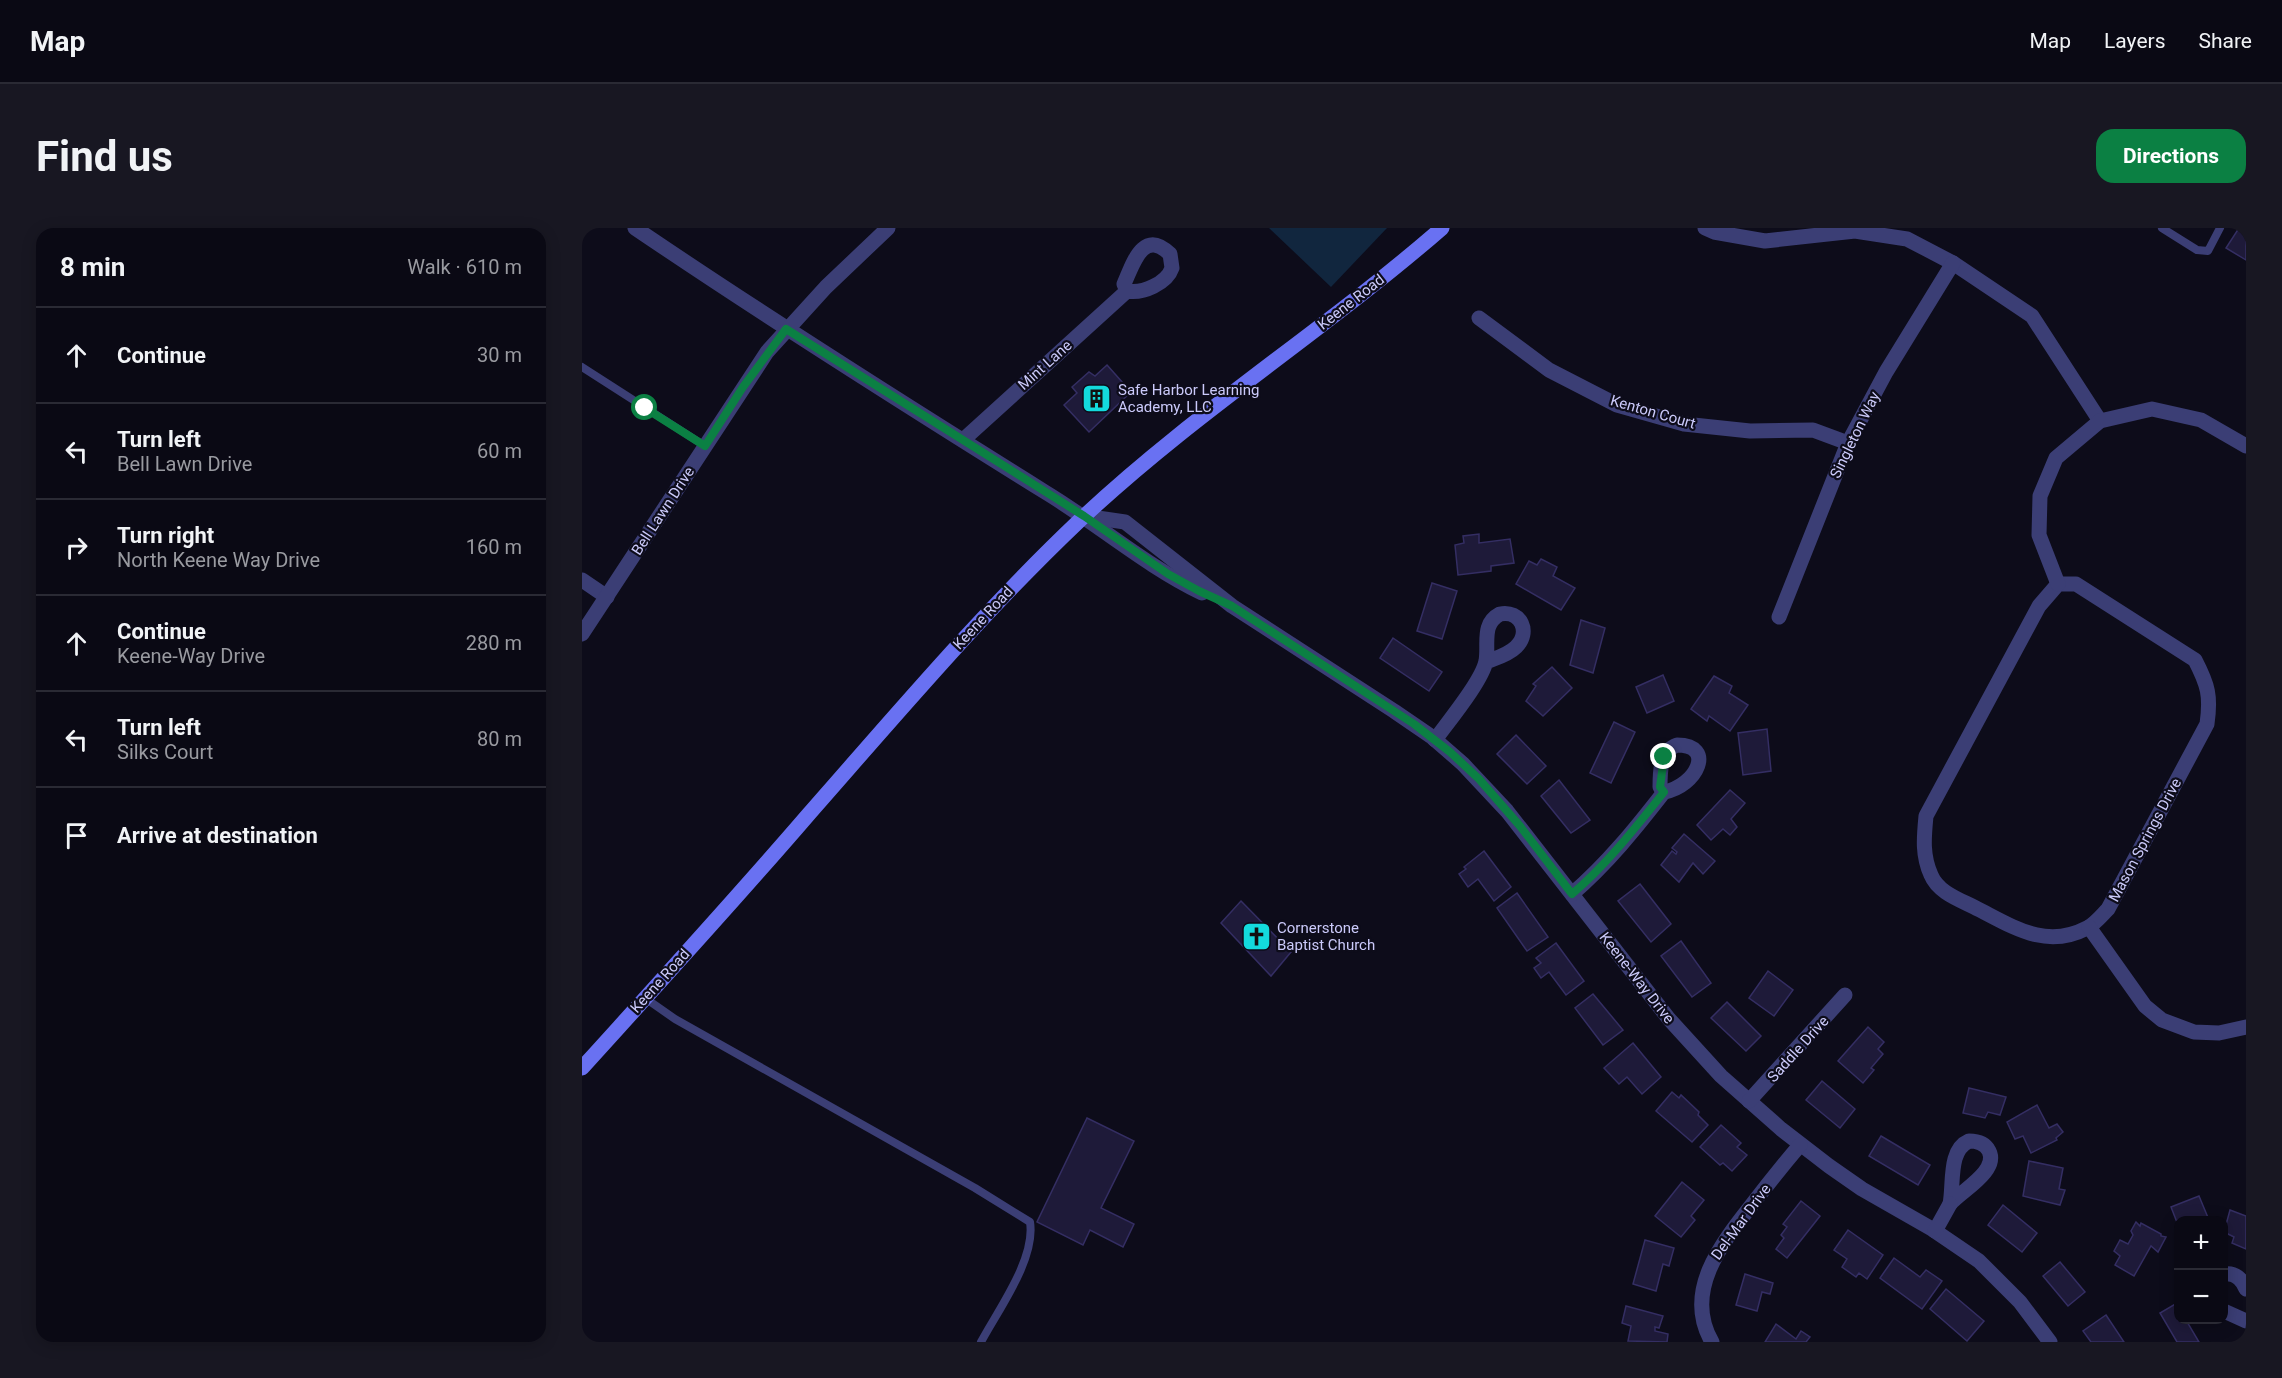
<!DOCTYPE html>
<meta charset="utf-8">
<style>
body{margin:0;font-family:Roboto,sans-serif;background:#181722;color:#f1f3f6}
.controls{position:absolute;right:18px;bottom:18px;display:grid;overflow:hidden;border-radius:12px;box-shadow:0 3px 15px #0003}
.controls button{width:54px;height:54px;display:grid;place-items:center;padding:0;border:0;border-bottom:2px solid #2a2a34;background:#0a0914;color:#f1f3f6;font:30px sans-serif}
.stop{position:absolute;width:18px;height:18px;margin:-14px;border:4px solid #0b8043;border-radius:50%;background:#fff}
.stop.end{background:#0b8043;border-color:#fff;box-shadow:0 2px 6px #0008}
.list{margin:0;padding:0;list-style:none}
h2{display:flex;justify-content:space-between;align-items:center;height:78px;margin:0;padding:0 24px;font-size:26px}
h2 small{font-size:20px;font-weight:400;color:#999aa0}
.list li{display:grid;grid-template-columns:39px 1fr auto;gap:18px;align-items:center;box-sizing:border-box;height:96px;padding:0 24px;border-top:2px solid #2a2a34}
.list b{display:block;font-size:22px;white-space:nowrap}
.list p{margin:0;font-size:20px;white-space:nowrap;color:#999aa0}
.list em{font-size:20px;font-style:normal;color:#999aa0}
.icon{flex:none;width:33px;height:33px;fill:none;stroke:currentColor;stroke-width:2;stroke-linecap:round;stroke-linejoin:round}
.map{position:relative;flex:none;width:1664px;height:1114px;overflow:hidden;border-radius:18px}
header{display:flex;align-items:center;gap:36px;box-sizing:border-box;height:84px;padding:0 30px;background:#0a0914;border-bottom:2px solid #2a2a34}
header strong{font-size:28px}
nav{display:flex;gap:33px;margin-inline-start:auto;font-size:21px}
.intro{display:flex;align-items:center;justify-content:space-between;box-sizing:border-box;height:144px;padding:0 36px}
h1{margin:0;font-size:42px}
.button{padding:15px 27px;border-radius:18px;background:#0b8043;color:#fff;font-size:21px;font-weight:700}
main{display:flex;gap:36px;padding:0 36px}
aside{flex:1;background:#0a0914;border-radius:18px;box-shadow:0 3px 15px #0003}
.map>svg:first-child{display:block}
</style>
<header>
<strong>Map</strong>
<nav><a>Map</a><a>Layers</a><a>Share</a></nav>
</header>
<div class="intro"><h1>Find us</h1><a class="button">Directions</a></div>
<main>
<aside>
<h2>8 min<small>Walk · 610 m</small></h2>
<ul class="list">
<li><svg class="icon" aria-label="ahead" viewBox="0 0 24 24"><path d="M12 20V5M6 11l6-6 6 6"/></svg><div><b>Continue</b></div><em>30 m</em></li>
<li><svg class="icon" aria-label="left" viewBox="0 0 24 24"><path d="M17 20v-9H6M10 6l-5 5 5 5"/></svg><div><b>Turn left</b><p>Bell Lawn Drive</p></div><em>60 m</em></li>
<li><svg class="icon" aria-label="right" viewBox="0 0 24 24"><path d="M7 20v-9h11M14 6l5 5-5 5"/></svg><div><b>Turn right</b><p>North Keene Way Drive</p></div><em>160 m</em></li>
<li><svg class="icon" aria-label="ahead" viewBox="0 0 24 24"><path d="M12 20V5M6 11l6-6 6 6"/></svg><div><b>Continue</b><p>Keene-Way Drive</p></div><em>280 m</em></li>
<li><svg class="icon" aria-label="left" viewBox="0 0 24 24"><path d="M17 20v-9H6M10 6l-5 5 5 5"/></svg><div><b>Turn left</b><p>Silks Court</p></div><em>80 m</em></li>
<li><svg class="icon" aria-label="arrive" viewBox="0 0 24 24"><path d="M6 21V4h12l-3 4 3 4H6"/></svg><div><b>Arrive at destination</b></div></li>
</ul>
</aside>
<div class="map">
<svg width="1664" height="1114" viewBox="0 0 1664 1114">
<rect width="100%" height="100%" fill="#0d0c1a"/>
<path fill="#11263e" d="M687,0H805L749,59Z"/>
<g fill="#1e1a39" stroke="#342e63" stroke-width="1.5">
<path d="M1657,0H1664V32L1644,20Z"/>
<path d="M525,137L549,164L507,204L482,177L495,165L490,159L507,144L513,148Z"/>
<path d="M897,306V315L928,311L932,335L909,338V343L876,347L873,317L882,315L881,308Z"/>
<path d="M959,331L975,339L971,348L993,360L979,382L934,356L947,333L955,337Z"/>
<path d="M850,355L875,363L860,411L835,403Z"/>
<path d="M999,392L1023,400L1011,445L988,437Z"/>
<path d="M811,410L860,444L847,463L798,430Z"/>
<path d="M970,439L990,460L961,488L944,473L954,458L951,456Z"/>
<path d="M1081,447L1092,473L1065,485L1054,459Z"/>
<path d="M1132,448L1150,458L1147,465L1166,477L1148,503L1127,488L1125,493L1109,481Z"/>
<path d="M1032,494L1053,504L1029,555L1008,545Z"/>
<path d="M1185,501L1189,543L1161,547L1156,505Z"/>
<path d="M934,507L964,538L945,556L915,526Z"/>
<path d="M977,552L1008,592L989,605L959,568Z"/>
<path d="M1148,562L1163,575L1149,591L1155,599L1148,607L1141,601L1129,612L1115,597Z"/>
<path d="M1102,606L1133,633L1121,646L1111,635L1097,654L1079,637L1090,623L1094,626L1095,624L1090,620Z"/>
<path d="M902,623L929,659L912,673L896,651L886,659L877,646L884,641L882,639Z"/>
<path d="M1058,656L1089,696L1069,714L1036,673Z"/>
<path d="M935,665L966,709L945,723L915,680Z"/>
<path d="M659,673L709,724L689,748L639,695Z"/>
<path d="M1099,713L1129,755L1110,769L1079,728Z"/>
<path d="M974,715L1002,753L984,767L967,744L959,750L952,740L959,735L954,730Z"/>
<path d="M1186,743L1211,762L1192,788L1167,770Z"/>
<path d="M1011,766L1041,802L1021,817L993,780Z"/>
<path d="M1145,774L1179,808L1164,823L1129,790Z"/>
<path d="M1286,799L1302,814L1296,821L1301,826L1289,840L1292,842L1281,855L1256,833Z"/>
<path d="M1051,815L1079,849L1060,866L1045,849L1037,856L1022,840Z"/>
<path d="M1240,853L1273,881L1258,900L1224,872Z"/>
<path d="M1387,860L1424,869L1418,887L1406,884L1403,890L1381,885Z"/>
<path d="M1090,864L1097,870L1099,867L1117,884L1116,887L1126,897L1110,914L1074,883Z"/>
<path d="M1455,877L1467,900L1475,896L1481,904L1474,910L1475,912L1449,925L1441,908L1433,911L1425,894Z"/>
<path d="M505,890L552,913L519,980L552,996L541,1019L508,1002L501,1017L455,994Z"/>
<path d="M1139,897L1159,915L1155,919L1165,927L1150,943L1141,935L1138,937L1118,919Z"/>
<path d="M1299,908L1348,937L1336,957L1287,928Z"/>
<path d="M1447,933L1481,940L1477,961L1483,962L1478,977L1441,968Z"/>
<path d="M1100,954L1122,972L1109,988L1113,992L1099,1009L1073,988Z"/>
<path d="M1617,968L1627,992H1596V997L1589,979Z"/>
<path d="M1219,973L1238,988L1205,1030L1194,1021L1202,1010L1199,1007L1205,999L1201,996Z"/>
<path d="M1421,977L1455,1005L1440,1024L1406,997Z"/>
<path d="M1648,982L1664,988V1021L1650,1015L1652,1009L1642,1004Z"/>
<path d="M1554,994L1558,998L1559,995L1579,1006V1008L1584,1009L1576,1024L1569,1018L1552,1048L1533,1037L1538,1028L1532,1023L1538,1012L1546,1016L1551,1007L1549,1003Z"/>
<path d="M1266,1002L1301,1027L1285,1051L1277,1045L1274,1049L1260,1039L1265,1031L1252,1022Z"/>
<path d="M1063,1012L1092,1020L1087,1038L1081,1036L1074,1063L1051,1056Z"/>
<path d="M1312,1030L1338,1049L1344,1042L1360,1053L1340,1081L1298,1050Z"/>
<path d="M1478,1034L1503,1064L1486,1078L1461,1048Z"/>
<path d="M1163,1046L1191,1055L1188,1066L1180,1064L1175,1083L1154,1077Z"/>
<path d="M1364,1061L1402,1093L1385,1113L1348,1081Z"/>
<path d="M1595,1075L1596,1092H1604L1617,1114H1595L1578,1085Z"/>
<path d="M1044,1078L1081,1088L1077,1100L1073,1099V1103L1086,1106L1085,1114L1046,1113L1049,1098L1040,1095Z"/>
<path d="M1524,1087L1542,1114H1509L1501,1103Z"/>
<path d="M1194,1096L1214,1111L1219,1103L1228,1109L1224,1114H1183Z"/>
</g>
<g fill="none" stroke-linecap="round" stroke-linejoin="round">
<g stroke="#3b3e75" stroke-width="8">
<path d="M1580,0L1615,22L1626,23L1638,0"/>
<path d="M0,139L123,218"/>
<path d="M63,770L93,791L393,960L448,994C454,1031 416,1082 399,1114"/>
</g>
<g stroke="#3b3e75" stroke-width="15">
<path d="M53,0C187,91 325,178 463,264C516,296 564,338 620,365"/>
<path d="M1123,0L1132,4L1183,13L1273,3L1325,11L1371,35L1450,88L1518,193"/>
<path d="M897,90L967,142L1035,177L1102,196L1168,203L1231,202L1266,215"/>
<path d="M381,212L545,63C561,66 585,55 590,40L588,26C561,0 551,36 542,56L545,63"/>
<path d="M502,288L543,294L650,378L812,483L850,509L881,536L925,583L1087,791L1139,848L1199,901L1247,938L1280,961L1350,1001L1397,1033L1438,1074L1468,1114"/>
<path d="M0,352L25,369"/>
<path d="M1476,356H1494L1613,432C1626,457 1629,468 1625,496L1526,681C1520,687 1513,696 1505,700C1463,722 1430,698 1392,679C1376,671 1356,664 1349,647C1340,627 1342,609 1344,588L1457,378Z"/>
<path d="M1476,356L1457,307L1458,268L1474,230L1518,193L1570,181L1619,192L1664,218"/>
<path d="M1197,389L1266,215L1304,144L1371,35"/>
<path d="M0,406L185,124L244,59L306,0"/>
<path d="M853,512C866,494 900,453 904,433C907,416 899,396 918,386C939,382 949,404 934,419C926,427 914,430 904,434"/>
<path d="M1095,517C1134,517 1115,558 1082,564L1078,559C1078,544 1078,523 1095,517Z"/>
<path d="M990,666C1025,636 1054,600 1082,564"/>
<path d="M1507,699L1563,778L1580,792L1612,804L1637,805L1664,799"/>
<path d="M1167,873L1263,767"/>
<path d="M1387,913C1395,913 1403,915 1407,923C1417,943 1379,963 1368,976C1372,956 1366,922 1387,913Z"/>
<path d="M1353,1003L1368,976"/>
<path d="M1642,1046C1653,1044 1660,1051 1664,1061"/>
<path d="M1642,1083L1664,1093"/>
<path d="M1130,1114C1101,1064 1139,1016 1169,978C1185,957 1201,937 1218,917"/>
</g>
<path stroke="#6971f2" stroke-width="15" d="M0,840C76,756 152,673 226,587C314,487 400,385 497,293C610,186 743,102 860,0"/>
</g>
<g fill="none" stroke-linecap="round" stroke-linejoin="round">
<path stroke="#0b8043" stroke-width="8" d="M63,180L123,218L161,159L204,101L502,288L586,346L617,363L650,378L832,496L868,524L897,551L938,598L990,666C1025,636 1053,600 1082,564L1078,559L1082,529"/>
</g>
<defs>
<symbol id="building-square" viewBox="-11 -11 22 22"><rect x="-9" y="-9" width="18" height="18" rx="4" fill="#13dadd" stroke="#0d0c1a"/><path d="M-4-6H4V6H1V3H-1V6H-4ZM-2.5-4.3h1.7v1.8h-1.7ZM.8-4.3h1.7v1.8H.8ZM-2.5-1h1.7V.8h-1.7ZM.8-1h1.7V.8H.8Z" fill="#111"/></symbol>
<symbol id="church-square" viewBox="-11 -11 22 22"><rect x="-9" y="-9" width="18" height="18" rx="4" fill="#13dadd" stroke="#0d0c1a"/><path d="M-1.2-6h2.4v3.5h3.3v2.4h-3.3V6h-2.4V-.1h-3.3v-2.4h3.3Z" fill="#111"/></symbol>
</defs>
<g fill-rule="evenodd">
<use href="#building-square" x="498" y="154" width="33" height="33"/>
<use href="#church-square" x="658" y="692" width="33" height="33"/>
</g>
<g text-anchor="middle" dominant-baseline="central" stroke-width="4.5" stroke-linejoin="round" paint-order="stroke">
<g font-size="15" fill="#cbcafa" stroke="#0d0c1a">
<text transform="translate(769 74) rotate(-38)">Keene Road</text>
<text transform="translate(463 137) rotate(-42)">Mint Lane</text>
<text transform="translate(1071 184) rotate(16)">Kenton Court</text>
<text transform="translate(1273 207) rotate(-64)">Singleton Way</text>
<text transform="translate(81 283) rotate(-57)">Bell Lawn Drive</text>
<text transform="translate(401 390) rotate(-47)">Keene Road</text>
<text transform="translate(1563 612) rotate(-62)">Mason Springs Drive</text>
<text transform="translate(1055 750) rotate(52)">Keene-Way Drive</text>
<text transform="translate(78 753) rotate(-48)">Keene Road</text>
<text transform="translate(1216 821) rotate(-48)">Saddle Drive</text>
<text transform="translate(1159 994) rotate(-54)">Del-Mar Drive</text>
</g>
<g font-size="15" fill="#cbcafa" stroke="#0d0c1a" text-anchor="start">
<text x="536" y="162">Safe Harbor Learning<tspan x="536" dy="17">Academy, LLC</tspan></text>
<text x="695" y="700">Cornerstone<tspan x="695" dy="17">Baptist Church</tspan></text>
</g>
</g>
</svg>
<div class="controls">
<button>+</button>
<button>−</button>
</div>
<div class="stop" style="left:63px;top:180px"></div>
<div class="stop end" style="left:1082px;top:529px"></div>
</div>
</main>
